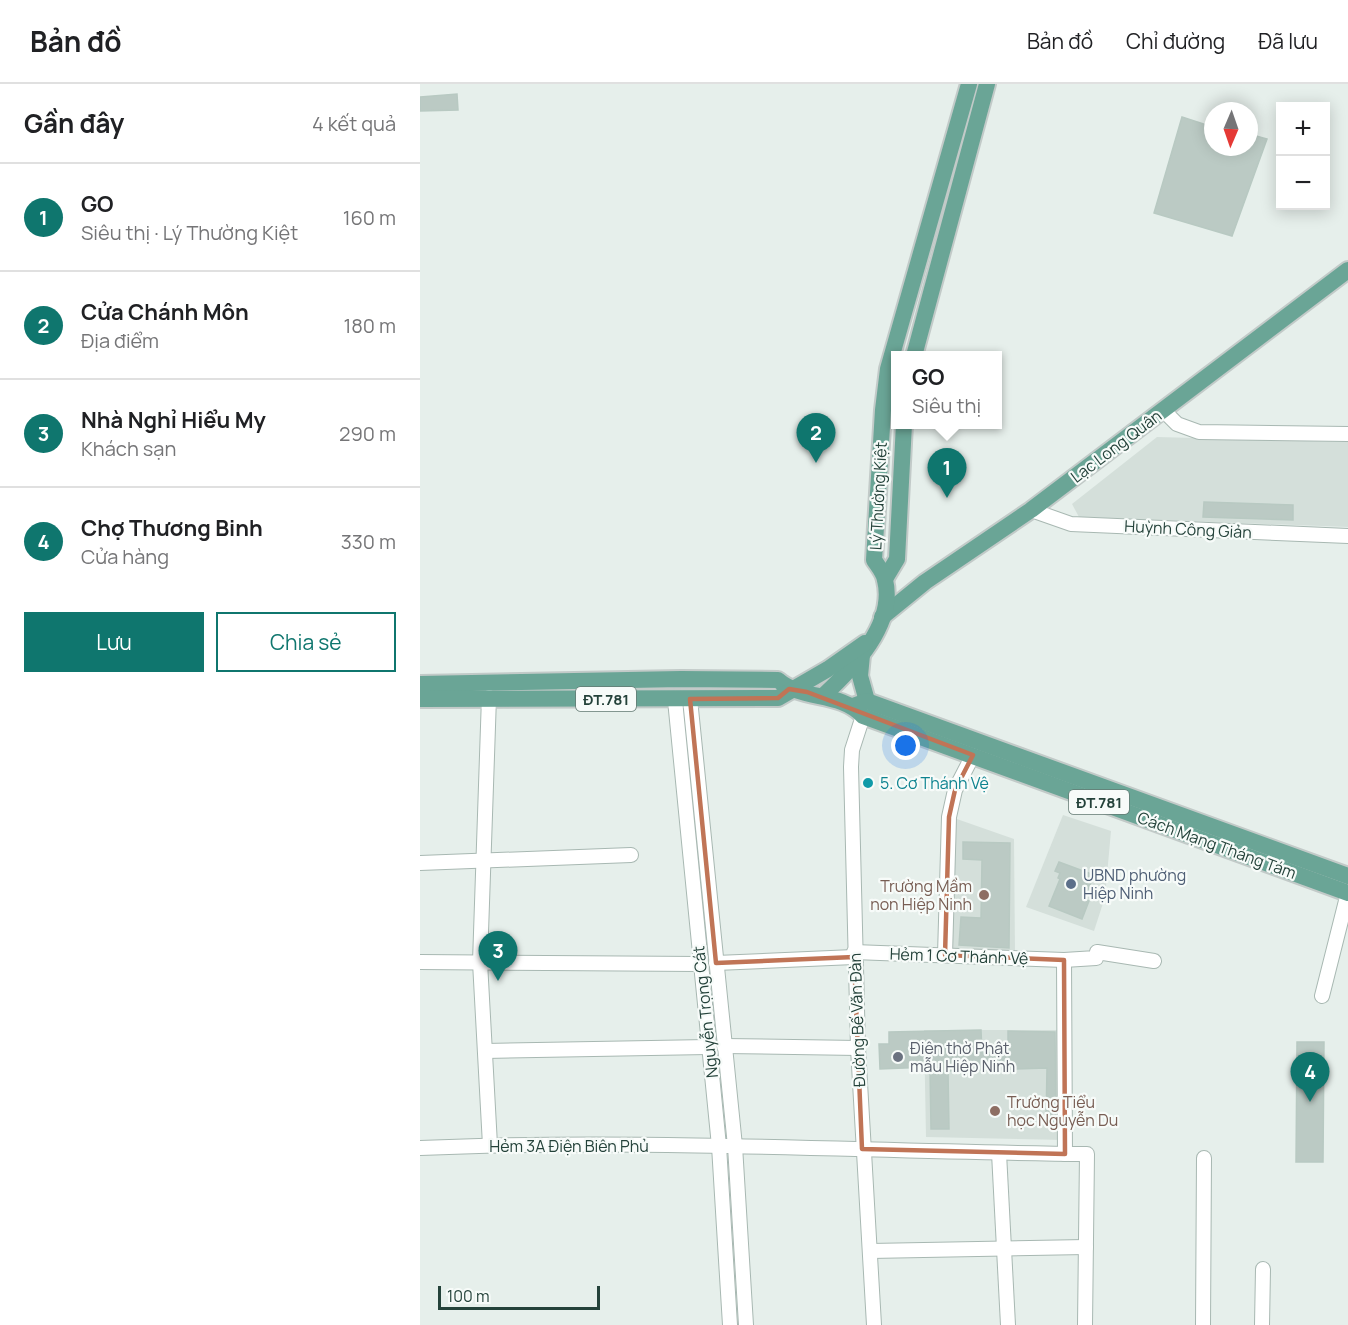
<!DOCTYPE html>
<html lang="vi">
<meta charset="utf-8">
<style>
body{margin:0;font-family:Manrope,sans-serif;background:#f6f6f6;color:#202124}
.controls{position:absolute;right:18px;top:18px;display:grid;overflow:hidden;border-radius:0px;box-shadow:0 3px 15px #0003}
.controls button{width:54px;height:54px;display:grid;place-items:center;padding:0;border:0;border-bottom:2px solid #e0e0e0;background:#fff;color:#202124;font:30px sans-serif}
.compass{position:absolute;left:784px;top:18px;width:54px;height:54px;border-radius:50%;background:#fff;box-shadow:0 3px 15px #0003;rotate:182deg}
.scale{position:absolute;left:18px;bottom:15px;width:162px;box-sizing:border-box;padding-left:6px;border:3px solid #24423a;border-top:0;font-size:16px;line-height:21px;white-space:nowrap;color:#24423a;-webkit-text-stroke:4px #f7fbf9;paint-order:stroke}
.you{position:absolute;left:486px;top:662px;width:21px;height:21px;margin:-15px;border:4px solid #fff;border-radius:50%;background:#1a73e8;box-shadow:0 0 0 9px #1a73e833}
.badge{display:grid;place-items:center;width:39px;height:39px;border-radius:50%;background:#0f766e;color:#fff;font-size:20px;font-weight:700}
.pin{position:absolute;translate:-50% -50px;filter:drop-shadow(0 2px 3px #0008)}
.pin::after{content:'';position:absolute;top:32px;width:21px;height:18px;background:inherit;clip-path:polygon(0 0,100% 0,50% 100%)}
.popup{position:absolute;left:471px;top:267px;width:111px;height:78px;box-sizing:border-box;display:grid;place-content:center;border-radius:0px;background:#fff;filter:drop-shadow(0 2px 4px #0005);font-size:20px;white-space:nowrap;color:#757577}
.popup b{font-size:22px;color:#202124}
.popup::after{content:'';position:absolute;left:50%;top:100%;margin-left:-12px;border:12px solid transparent;border-top-color:#fff}
.list{margin:0;padding:0;list-style:none}
h2{display:flex;justify-content:space-between;align-items:center;height:78px;margin:0;padding:0 24px;font-size:26px}
h2 small{font-size:20px;font-weight:400;color:#757577}
.list li{display:grid;grid-template-columns:39px 1fr auto;gap:18px;align-items:center;box-sizing:border-box;height:108px;padding:0 24px;border-top:2px solid #e0e0e0}
.list b{display:block;font-size:22px;white-space:nowrap}
.list p{margin:0;font-size:20px;white-space:nowrap;color:#757577}
.list em{font-size:20px;font-style:normal;color:#757577}
.actions{display:flex;gap:12px;padding:18px 24px}
.actions a{flex:1;padding:14px 0;border:2px solid #0f766e;border-radius:0px;text-align:center;font-size:21px;color:#0f766e}
.actions .main{background:#0f766e;color:#fff}
.map{position:relative;flex:none;width:928px;height:1241px;overflow:hidden}
header{display:flex;align-items:center;gap:36px;box-sizing:border-box;height:84px;padding:0 30px;background:#fff;border-bottom:2px solid #e0e0e0}
header strong{font-size:28px}
nav{display:flex;gap:33px;margin-inline-start:auto;font-size:21px}
main{display:flex}
aside{flex:1;background:#fff}
.map>svg:first-child{display:block}
</style>
<header>
<strong>Bản đồ</strong>
<nav><a>Bản đồ</a><a>Chỉ đường</a><a>Đã lưu</a></nav>
</header>
<main>
<aside>
<h2>Gần đây<small>4 kết quả</small></h2>
<ul class="list">
<li><span class="badge">1</span><div><b>GO</b><p>Siêu thị · Lý Thường Kiệt</p></div><em>160 m</em></li>
<li><span class="badge">2</span><div><b>Cửa Chánh Môn</b><p>Địa điểm</p></div><em>180 m</em></li>
<li><span class="badge">3</span><div><b>Nhà Nghỉ Hiểu My</b><p>Khách sạn</p></div><em>290 m</em></li>
<li><span class="badge">4</span><div><b>Chợ Thương Binh</b><p>Cửa hàng</p></div><em>330 m</em></li>
</ul>
<div class="actions"><a class="main">Lưu</a><a>Chia sẻ</a></div>
</aside>
<div class="map">
<svg width="928" height="1241" viewBox="0 0 928 1241">
<rect width="100%" height="100%" fill="#e6efeb"/>
<g fill="#d4dfda">
<path d="M737,353L928,358V443L659,433L652,420Z"/>
<path d="M643,731L691,747L685,813L674,847L606,823Z"/>
<path d="M534,734L594,755L595,869L533,866Z"/>
<path d="M504,946H645V1056L506,1053Z"/>
</g>
<g fill="#bbcac4" stroke="#b8c9c2" stroke-width="1.5">
<path d="M37,10L38,26L0,27V13Z"/>
<path d="M762,33L793,43V63H829V50L847,55L812,152L734,129Z"/>
<path d="M784,418L873,421V436L783,433Z"/>
<path d="M543,758L590,759L589,864L539,861L541,833L561,834L562,776L543,775Z"/>
<path d="M639,778L674,791L664,815L669,817L662,835L629,822L640,795L638,794L640,789L635,787Z"/>
<path d="M561,946L562,969H588V947L635,948L636,1038L626,1037L627,984L528,987L529,1045H511L510,983L460,985L459,960H469V948Z"/>
<path d="M877,958H904L903,1078H876Z"/>
</g>
<g fill="none" stroke-linecap="round" stroke-linejoin="round">
<defs>
<g id="minor">
<path d="M743,326L757,340L779,348L928,350"/>
<path d="M611,426L651,440L928,452"/>
<path d="M69,613L60,878L70,1061"/>
<path d="M270,615L315,1062L326,1241"/>
<path d="M255,616L299,1062L310,1241"/>
<path d="M443,632L432,666L431,683L438,964L454,1241"/>
<path d="M0,779L211,771"/>
<path d="M434,868L644,876L676,874L677,868L734,877"/>
<path d="M525,871L529,733L535,706L553,671"/>
<path d="M644,876L645,1070"/>
<path d="M0,878L279,880"/>
<path d="M296,879L434,873"/>
<path d="M902,912L928,809"/>
<path d="M304,962L438,964"/>
<path d="M65,967L288,963"/>
<path d="M0,1064C222,1054 445,1068 667,1070L665,1241"/>
<path d="M579,1069L588,1241"/>
<path d="M450,1167L666,1163"/>
<path d="M783,1241L784,1074"/>
<path d="M842,1241L843,1185"/>
</g>
<g id="major">
<path d="M494,272L567,0"/>
<path d="M465,495L477,475L484,340"/>
<path d="M462,533L505,498L611,426L928,186"/>
<path d="M442,571L440,592L447,617"/>
<path d="M0,600L261,595L358,596C382,617 420,607 443,632L928,809"/>
<path d="M404,611C433,584 476,540 465,496C464,489 458,482 454,476L463,326L468,285L549,0"/>
<path d="M0,615L358,614L408,585L445,559"/>
<path d="M433,622L447,617L928,792"/>
</g>
</defs>
<use href="#minor" stroke="#a8b8b2" stroke-width="16"/>
<use href="#major" stroke="#c2cac8" stroke-width="20"/>
<use href="#minor" stroke="#fff" stroke-width="14"/>
<use href="#major" stroke="#6aa596" stroke-width="16"/>
</g>
<path fill="none" stroke="#c07456" stroke-width="4.5" stroke-linejoin="round" d="M369,605L387,608L553,671L535,706L529,733L525,871L644,876L645,1070L442,1065L434,873L296,879L270,615L358,614Z"/>
<circle fill="#0f9aa8" stroke="#f7fbf9" stroke-width="2" cx="448" cy="699" r="6"/>
<circle fill="#5c6f8a" stroke="#f7fbf9" stroke-width="2" cx="651" cy="800" r="6"/>
<g fill="#8d6e63" stroke="#f7fbf9" stroke-width="2">
<circle cx="564" cy="811" r="6"/>
<circle cx="575" cy="1027" r="6"/>
</g>
<circle fill="#6b7280" stroke="#f7fbf9" stroke-width="2" cx="478" cy="973" r="6"/>
<g text-anchor="middle" dominant-baseline="central" stroke-width="4.5" stroke-linejoin="round" paint-order="stroke">
<g fill="#f7fbf9" stroke="#637a73" stroke-width="1.5">
<rect x="156" y="603" width="60" height="24" rx="4.5"/>
<rect x="649" y="706" width="60" height="24" rx="4.5"/>
</g>
<g font-size="15" font-weight="bold" fill="#24423a">
<text x="186" y="615">ĐT.781</text>
<text x="679" y="718">ĐT.781</text>
</g>
<g font-size="16" fill="#24423a" stroke="#f7fbf9">
<text transform="translate(696 362) rotate(-37)">Lạc Long Quân</text>
<text transform="translate(458 412) rotate(-87)">Lý Thường Kiệt</text>
<text transform="translate(768 445) rotate(3)">Huỳnh Công Giản</text>
<text transform="translate(797 761) rotate(20)">Cách Mạng Tháng Tám</text>
<text transform="translate(539 872) rotate(2)">Hẻm 1 Cơ Thánh Vệ</text>
<text transform="translate(285 928) rotate(-96)">Nguyễn Trọng Cát</text>
<text transform="translate(437 936) rotate(-92)">Đường Bế Văn Đàn</text>
<text x="149" y="1062">Hẻm 3A Điện Biên Phủ</text>
</g>
<g font-size="16" fill="#0d838f" stroke="#f7fbf9" text-anchor="start">
<text x="460" y="699">5. Cơ Thánh Vệ</text>
</g>
<g font-size="16" fill="#4e5e75" stroke="#f7fbf9" text-anchor="start">
<text x="663" y="791">UBND phường<tspan x="663" dy="18">Hiệp Ninh</tspan></text>
</g>
<g font-size="16" fill="#785e54" stroke="#f7fbf9" text-anchor="end">
<text x="552" y="802">Trường Mầm<tspan x="552" dy="18">non Hiệp Ninh</tspan></text>
<text x="587" y="1018" text-anchor="start">Trường Tiểu<tspan x="587" dy="18">học Nguyễn Du</tspan></text>
</g>
<g font-size="16" fill="#5b616d" stroke="#f7fbf9" text-anchor="start">
<text x="490" y="964">Điện thờ Phật<tspan x="490" dy="18">mẫu Hiệp Ninh</tspan></text>
</g>
</g>
</svg>
<div class="controls">
<button>+</button>
<button>−</button>
</div>
<svg class="compass" viewBox="-18 -18 36 36"><path d="M0-13l5 13h-10z" fill="#e53935"/><path d="M0 13l5-13h-10z" fill="#757577"/></svg>
<div class="scale">100 m</div>
<div class="you"></div>
<div class="pin badge" style="left:527px;top:414px">1</div>
<div class="popup"><b>GO</b>Siêu thị</div>
<div class="pin badge" style="left:396px;top:379px">2</div>
<div class="pin badge" style="left:78px;top:897px">3</div>
<div class="pin badge" style="left:890px;top:1018px">4</div>
</div>
</main>
